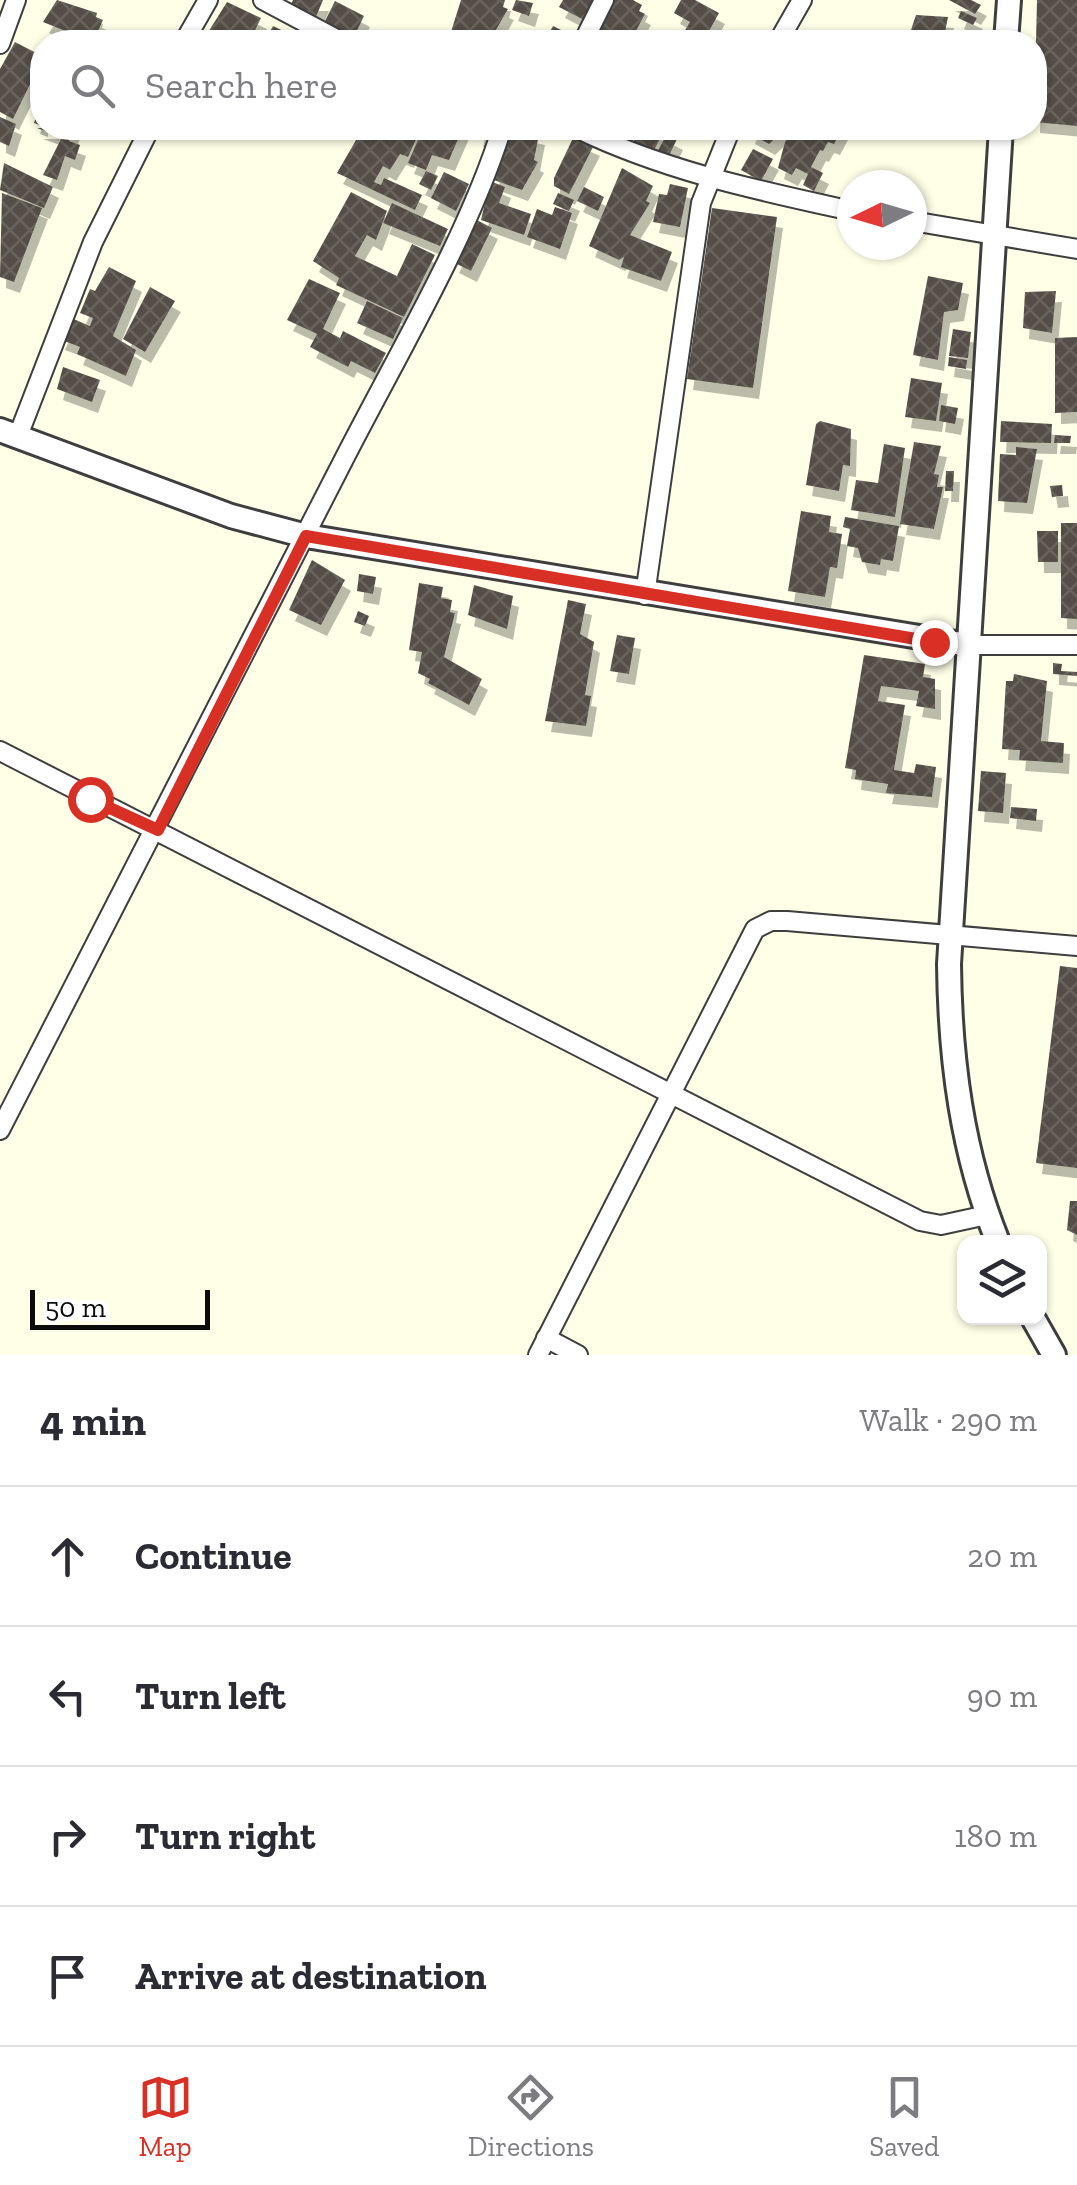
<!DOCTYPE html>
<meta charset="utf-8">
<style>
body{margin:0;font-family:"Zilla Slab",serif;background:#f7f7f7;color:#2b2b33}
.controls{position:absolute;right:30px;bottom:30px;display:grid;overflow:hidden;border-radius:20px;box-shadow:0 2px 8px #0004}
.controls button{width:90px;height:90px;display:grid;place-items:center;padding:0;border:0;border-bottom:2px solid #e1e1e2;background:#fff;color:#2b2b33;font:50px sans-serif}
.compass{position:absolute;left:837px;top:170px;width:90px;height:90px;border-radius:50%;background:#fff;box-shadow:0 2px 8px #0004;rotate:265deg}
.scale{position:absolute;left:30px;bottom:25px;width:180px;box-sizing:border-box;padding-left:10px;border:5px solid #0b0b0b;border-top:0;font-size:28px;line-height:35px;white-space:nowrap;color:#0b0b0b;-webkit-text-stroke:8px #fff;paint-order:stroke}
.stop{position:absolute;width:30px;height:30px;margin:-22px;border:8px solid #d93025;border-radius:50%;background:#fff}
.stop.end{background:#d93025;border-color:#fff;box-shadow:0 2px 10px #0008}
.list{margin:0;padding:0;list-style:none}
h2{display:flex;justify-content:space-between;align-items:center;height:130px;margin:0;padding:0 40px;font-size:42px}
h2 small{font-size:32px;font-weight:400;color:#7c7c81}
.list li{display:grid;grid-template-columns:65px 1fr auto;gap:30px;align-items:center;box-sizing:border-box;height:140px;padding:0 40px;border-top:2px solid #e1e1e2}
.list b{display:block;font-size:38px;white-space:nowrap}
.list em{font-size:32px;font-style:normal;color:#7c7c81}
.icon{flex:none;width:55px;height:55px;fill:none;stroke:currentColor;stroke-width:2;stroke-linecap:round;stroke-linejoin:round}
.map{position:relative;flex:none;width:1077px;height:1355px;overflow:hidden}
.search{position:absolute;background:#fff;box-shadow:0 2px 8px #0004;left:30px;right:30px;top:30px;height:110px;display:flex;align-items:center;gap:25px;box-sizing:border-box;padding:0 35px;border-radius:40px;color:#7c7c81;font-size:38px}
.sheet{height:690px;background:#fff}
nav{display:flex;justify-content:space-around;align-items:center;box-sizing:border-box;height:140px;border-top:2px solid #e1e1e2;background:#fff;font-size:28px;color:#7c7c81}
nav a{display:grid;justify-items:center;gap:5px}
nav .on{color:#d93025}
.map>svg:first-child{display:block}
</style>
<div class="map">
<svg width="1077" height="1355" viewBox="0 0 1077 1355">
<defs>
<pattern id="building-cross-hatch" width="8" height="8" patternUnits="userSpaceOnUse" patternTransform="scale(2.5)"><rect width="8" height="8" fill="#544e47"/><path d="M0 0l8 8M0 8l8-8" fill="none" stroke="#68635d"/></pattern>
<filter id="shadow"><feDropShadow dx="6" dy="11" stdDeviation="0" flood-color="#0004"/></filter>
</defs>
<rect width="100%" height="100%" fill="#ffffe8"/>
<g fill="url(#building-cross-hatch)" filter="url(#shadow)">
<path d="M57,0L97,13L96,17L103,20L93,42L43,22Z"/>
<path d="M293,0H323L315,19L290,7Z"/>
<path d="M461,0H505L503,7L508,9L489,42H470L450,35Z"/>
<path d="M516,0L533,3L529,16L512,10Z"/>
<path d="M563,0H595L584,20L559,7Z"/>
<path d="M614,0H633L642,5L639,11L645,14L630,42H592Z"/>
<path d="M681,0H695L719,13L703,42H678L690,22L674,13Z"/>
<path d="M949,0H971L981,5L975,14Z"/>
<path d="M1037,0H1077V126L1034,122Z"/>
<path d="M335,1L364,16L353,39L323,25Z"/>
<path d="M227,2L261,18L253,34L247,31L242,42H202Z"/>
<path d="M961,11L977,18L973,25L958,18Z"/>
<path d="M916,15L948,17L943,42H907Z"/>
<path d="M273,26L296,37L293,42H264Z"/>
<path d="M553,26L575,37L572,42H544Z"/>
<path d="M15,42L42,56V60L13,119L0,112V69Z"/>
<path d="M42,100V126L34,123Z"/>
<path d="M0,117L16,124L9,146L0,142Z"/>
<path d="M37,128H74L69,141L80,145L75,160L65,156L57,180L43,175L62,137Z"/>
<path d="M363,128H415L419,133L408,157L400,154L390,170L383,166L374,182L381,185L384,178L422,195L415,210L337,173Z"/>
<path d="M423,128H463L449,160L432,155L426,170L408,163Z"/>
<path d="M479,128H489L487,138L477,136Z"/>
<path d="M510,128L539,134L534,160L538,162L522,190L491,179Z"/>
<path d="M588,128H628L620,143Z"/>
<path d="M641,128L665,130L650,157L631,146Z"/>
<path d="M751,128H779L784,130L769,144L749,133Z"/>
<path d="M797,128L842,129L834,144L828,142L823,151L820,150L811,167L823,173L814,191L803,185L808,174L796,168L792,175L778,168L785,142Z"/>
<path d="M667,134L677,139L667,160L656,154Z"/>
<path d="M574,136L594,145L569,194L554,186V178Z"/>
<path d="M753,149L773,159L761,181L741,170Z"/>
<path d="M4,163L53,187L44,208L0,190Z"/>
<path d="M622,168L653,186L646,201L650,203L630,235L672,252L661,281L621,267L624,257L619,260L589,246Z"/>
<path d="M426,171L438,176L431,190L419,184Z"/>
<path d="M444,172L469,184L456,211L431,198Z"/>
<path d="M490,181L505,187L499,203L531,214L524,235L481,220Z"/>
<path d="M670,184L688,188L680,227L653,222L659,194L667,195Z"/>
<path d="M584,187L604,197L598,211L577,201Z"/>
<path d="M351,192L387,211L376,240L367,235L355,256L397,276L412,244L435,255L404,317L336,285L339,278L313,261Z"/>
<path d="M2,193L42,208L14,282L0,277Z"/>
<path d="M558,193L574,200L569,211L553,204Z"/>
<path d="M392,203L448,229L440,246L383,223Z"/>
<path d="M555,207L572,213L560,249L527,237L537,209L552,215Z"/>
<path d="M712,208L777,217L753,388L687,379Z"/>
<path d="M475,219L492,228L471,271L453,262Z"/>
<path d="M109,267L136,281L113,336L136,350L126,376L77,354L80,347L59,339L69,317L90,326L93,318L80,313L90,289L95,291Z"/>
<path d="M928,276L963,283L958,310L944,312L938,360L913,355Z"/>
<path d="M309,279L340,293L323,329L340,338L343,331L386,353L375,373L351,361L348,367L310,347L317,334L287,320Z"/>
<path d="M150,287L175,301L145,352L123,339Z"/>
<path d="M1056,291L1052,333L1023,328L1025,292Z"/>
<path d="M367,301L403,318L393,339L357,323Z"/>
<path d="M953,329L971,332L968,358L949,356Z"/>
<path d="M1077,337V412L1055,413V338Z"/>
<path d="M949,357L967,360L966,369L948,366Z"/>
<path d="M63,367L100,380L92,402L57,389Z"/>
<path d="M911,378L942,383L936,421L905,417Z"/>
<path d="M941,405L958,408L955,424L939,421Z"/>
<path d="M820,421L851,429L850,466L843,465L839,491L806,485L816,424Z"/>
<path d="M1001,421L1052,424L1051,443L1000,442Z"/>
<path d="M1055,435L1071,436L1070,443H1054Z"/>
<path d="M914,442L941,446L934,474L939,475L937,487H943L934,529L900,524Z"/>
<path d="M884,444L905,448L895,517L851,510L856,480L878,483Z"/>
<path d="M1016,447L1037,449L1027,503L998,501L1000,454L1016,455Z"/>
<path d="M946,471H954L953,491H945Z"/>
<path d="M1062,485L1063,496L1052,497L1050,486Z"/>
<path d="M801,511L831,516L829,532L842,534L837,568L830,567L825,597L788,591Z"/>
<path d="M845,517L899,526L893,561L881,559L880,565L862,562L858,548L847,546L850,529L843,527Z"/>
<path d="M1061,523H1077V619L1061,618Z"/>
<path d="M1037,531H1058V562H1038Z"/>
<path d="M312,560L345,580L321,625L289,610Z"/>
<path d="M359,574L376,577L373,594L357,591Z"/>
<path d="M419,583L443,587L441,598L452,600L450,612L455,613L444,657L482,679L469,705L428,683L430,679L418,673L422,652L409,650Z"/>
<path d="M474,585L513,596L507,629L468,615Z"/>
<path d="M568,600L586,604L580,634L594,642L585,695L591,696L586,726L545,721Z"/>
<path d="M358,611L369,616L365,626L354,622Z"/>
<path d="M617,635L635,638L629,674L610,671Z"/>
<path d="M864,655L925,664L923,677L935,679V709L916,706L919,691L881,686L878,701L905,705L894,770L914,773L916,764L936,767L932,797L886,793L888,784L855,779L856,770L845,768Z"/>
<path d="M1053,663L1062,664L1061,671L1077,672V676L1053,674Z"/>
<path d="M1014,674L1047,681L1041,741L1064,743L1063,763L1019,760L1020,750L1002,749L1006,681H1013Z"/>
<path d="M981,771L1006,773L1003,813L978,811Z"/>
<path d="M1011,807L1037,809L1036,821L1010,818Z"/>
<path d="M1060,966L1077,968V1168L1036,1163Z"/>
<path d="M1070,1201H1077V1235L1067,1230Z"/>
</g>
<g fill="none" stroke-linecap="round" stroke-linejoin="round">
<defs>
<g id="minor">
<path d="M263,0L342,42"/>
<path d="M184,42L208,0"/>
<path d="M583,42L604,0"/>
<path d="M778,42L802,0"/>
<path d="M0,44L16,0"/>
<path d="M576,128C665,171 756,190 852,211"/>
<path d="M912,221L1077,249"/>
<path d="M18,436L93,242L150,128"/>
<path d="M645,595L701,203L731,128"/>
<path d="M968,645H1077"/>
<path d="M0,751L920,1221L941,1225L987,1215"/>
<path d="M0,1130C114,907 230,686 342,463C395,359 468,237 502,128"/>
<path d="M546,1338L578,1355"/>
<path d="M538,1355L755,929L771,921H787L1077,946"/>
</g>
<g id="tertiary">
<path d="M1006,42L1009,0"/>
<path d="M0,430L231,516L306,536L968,645"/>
<path d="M998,1242C962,1153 950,1060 949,964L1001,128"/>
<path d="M1033,1318L1054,1355"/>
</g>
</defs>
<use href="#minor" stroke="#3e3e3e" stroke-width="22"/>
<use href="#tertiary" stroke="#3e3e3e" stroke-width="28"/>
<use href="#minor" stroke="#fff" stroke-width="18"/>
<use href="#tertiary" stroke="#fff" stroke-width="22"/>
</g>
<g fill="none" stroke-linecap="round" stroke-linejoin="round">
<path stroke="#d93025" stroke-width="12" d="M90,799L158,830L306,536L934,642"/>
</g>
</svg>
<div class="controls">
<button><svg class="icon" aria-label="layers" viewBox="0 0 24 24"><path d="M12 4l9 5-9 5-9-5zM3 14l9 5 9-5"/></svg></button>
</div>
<svg class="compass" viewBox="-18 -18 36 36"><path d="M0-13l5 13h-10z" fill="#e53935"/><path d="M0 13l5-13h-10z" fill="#7c7c81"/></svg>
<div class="scale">50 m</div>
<div class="stop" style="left:90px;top:799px"></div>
<div class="stop end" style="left:934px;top:642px"></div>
<div class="search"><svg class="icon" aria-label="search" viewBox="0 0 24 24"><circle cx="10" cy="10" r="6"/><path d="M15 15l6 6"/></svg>Search here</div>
</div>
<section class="sheet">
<h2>4 min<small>Walk · 290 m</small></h2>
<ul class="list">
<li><svg class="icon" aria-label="ahead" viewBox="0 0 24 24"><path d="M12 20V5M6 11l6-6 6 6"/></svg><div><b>Continue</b></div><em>20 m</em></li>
<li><svg class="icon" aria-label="left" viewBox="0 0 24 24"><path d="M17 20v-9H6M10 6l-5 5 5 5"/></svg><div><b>Turn left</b></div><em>90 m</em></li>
<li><svg class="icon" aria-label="right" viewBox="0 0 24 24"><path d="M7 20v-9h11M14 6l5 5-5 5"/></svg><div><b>Turn right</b></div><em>180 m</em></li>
<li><svg class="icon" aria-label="arrive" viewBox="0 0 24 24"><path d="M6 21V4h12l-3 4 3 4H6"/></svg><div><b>Arrive at destination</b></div></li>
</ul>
</section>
<nav>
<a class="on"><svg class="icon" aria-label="map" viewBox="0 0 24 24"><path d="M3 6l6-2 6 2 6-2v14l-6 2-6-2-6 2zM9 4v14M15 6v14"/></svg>Map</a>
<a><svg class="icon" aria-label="directions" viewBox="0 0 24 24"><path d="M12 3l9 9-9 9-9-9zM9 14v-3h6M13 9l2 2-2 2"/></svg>Directions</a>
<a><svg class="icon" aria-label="saved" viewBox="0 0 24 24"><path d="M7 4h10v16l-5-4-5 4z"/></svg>Saved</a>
</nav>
